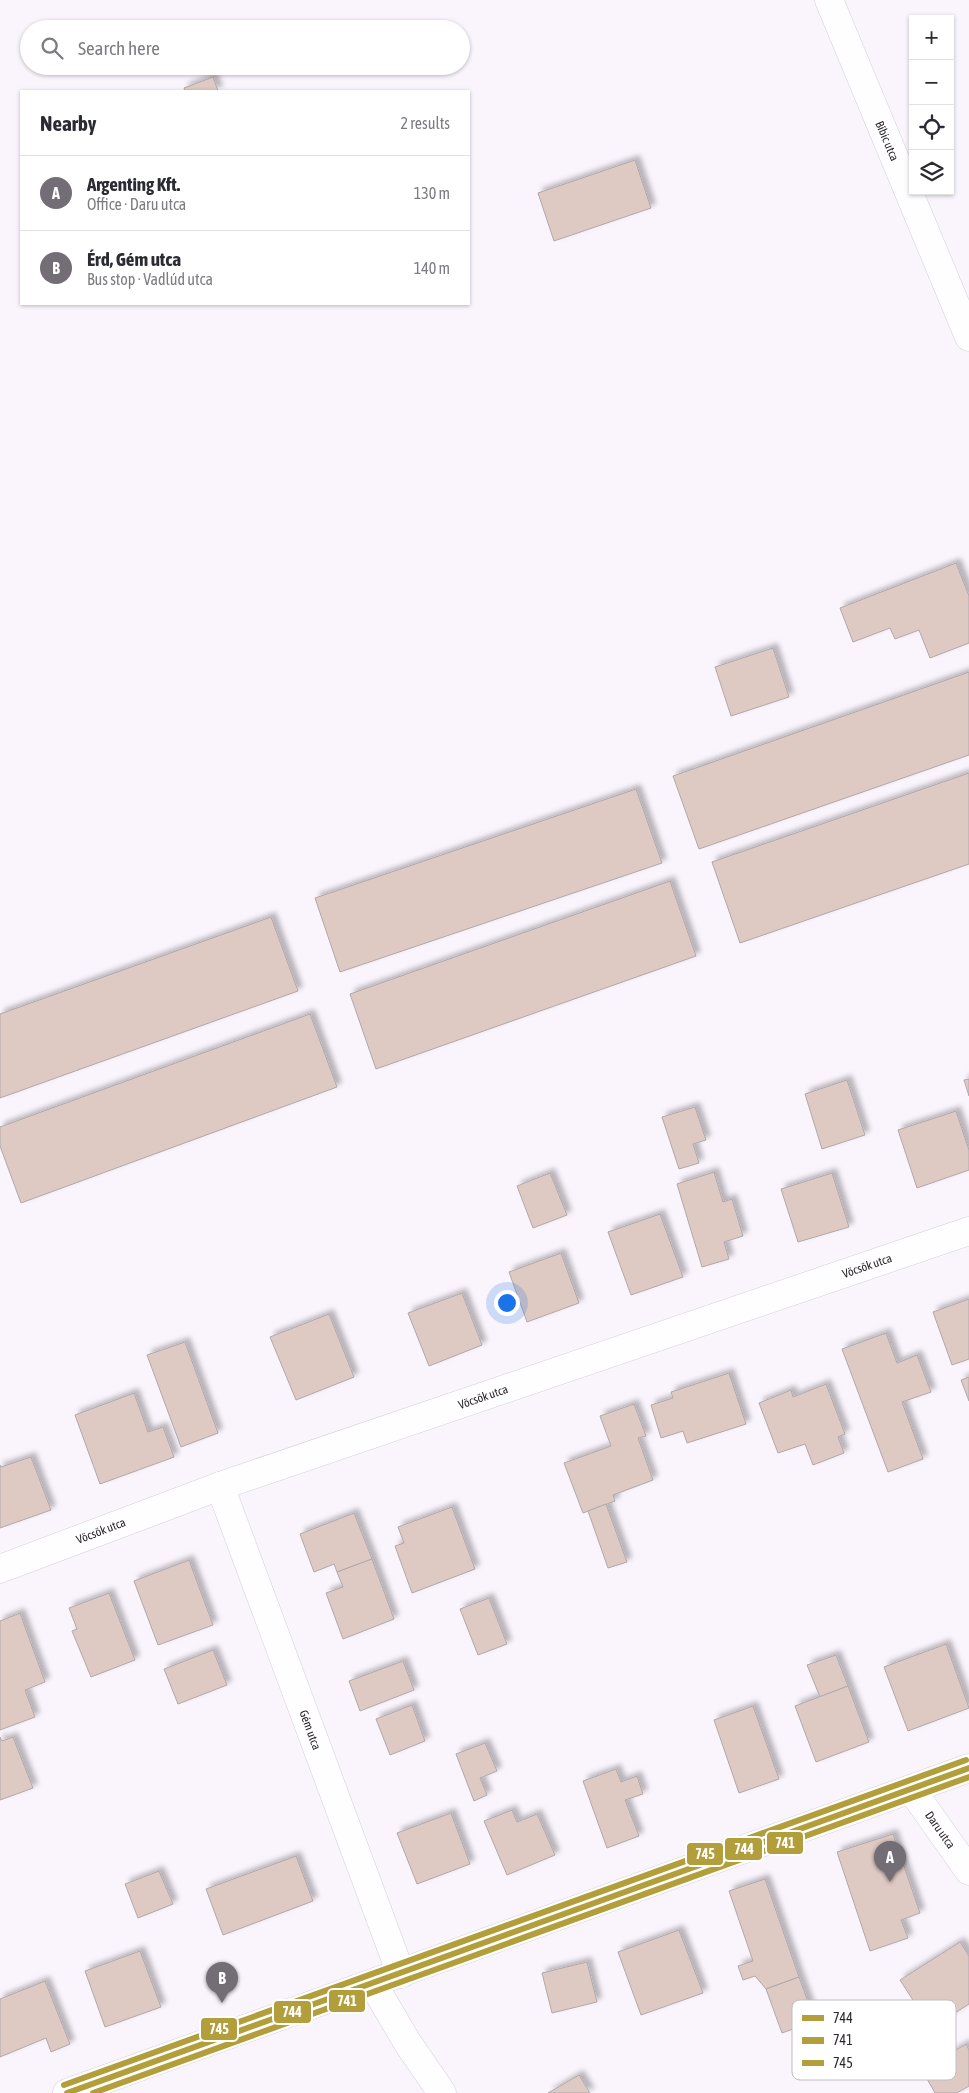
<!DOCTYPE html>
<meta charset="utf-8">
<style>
body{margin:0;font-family:"Asap Condensed",sans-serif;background:#f7f7f7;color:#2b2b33}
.controls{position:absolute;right:15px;top:15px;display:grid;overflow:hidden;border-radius:0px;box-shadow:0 1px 4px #0004}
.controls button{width:45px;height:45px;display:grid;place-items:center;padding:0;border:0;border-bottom:1px solid #e1e1e2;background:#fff;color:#2b2b33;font:25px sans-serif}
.you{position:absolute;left:506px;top:1302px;width:18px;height:18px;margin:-12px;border:4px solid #fff;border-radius:50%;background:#1a73e8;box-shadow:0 0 0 8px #1a73e833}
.badge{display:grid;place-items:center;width:32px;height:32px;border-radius:50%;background:#736d75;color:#fff;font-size:16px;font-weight:700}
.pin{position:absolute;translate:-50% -41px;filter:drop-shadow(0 1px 2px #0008)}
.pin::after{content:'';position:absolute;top:26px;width:18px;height:15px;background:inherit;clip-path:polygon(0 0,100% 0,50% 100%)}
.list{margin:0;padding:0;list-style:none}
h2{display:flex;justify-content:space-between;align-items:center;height:65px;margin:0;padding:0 20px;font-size:21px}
h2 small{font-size:16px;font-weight:400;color:#7c7c81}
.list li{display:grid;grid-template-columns:32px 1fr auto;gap:15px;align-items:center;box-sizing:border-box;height:75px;padding:0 20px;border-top:1px solid #e1e1e2}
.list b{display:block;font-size:19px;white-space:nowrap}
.list p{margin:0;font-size:16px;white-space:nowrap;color:#7c7c81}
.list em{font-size:16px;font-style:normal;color:#7c7c81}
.icon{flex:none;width:28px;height:28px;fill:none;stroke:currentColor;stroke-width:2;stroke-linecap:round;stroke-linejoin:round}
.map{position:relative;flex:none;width:969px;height:2093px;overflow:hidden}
.search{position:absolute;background:#fff;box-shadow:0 1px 4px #0004;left:20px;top:20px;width:450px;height:55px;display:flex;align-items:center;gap:12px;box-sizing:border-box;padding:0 18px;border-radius:28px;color:#7c7c81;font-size:19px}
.panel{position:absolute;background:#fff;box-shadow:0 1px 4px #0004;left:20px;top:90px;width:450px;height:215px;border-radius:0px}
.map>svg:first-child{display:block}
</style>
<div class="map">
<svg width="969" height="2093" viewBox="0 0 969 2093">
<defs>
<filter id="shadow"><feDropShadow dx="4.5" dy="-4.5" stdDeviation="2.5" flood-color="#0004"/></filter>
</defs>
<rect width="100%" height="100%" fill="#faf4fc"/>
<g fill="#decac3" stroke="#afa8aa" filter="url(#shadow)">
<path d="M213,77L218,91H185L184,88Z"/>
<path d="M635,160L651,208L554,241L538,193Z"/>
<path d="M956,563L969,596V643L930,658L919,630L895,639L890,628L853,642L840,608Z"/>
<path d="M773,648L789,697L731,716L715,667Z"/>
<path d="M969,672V755L699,849L673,776Z"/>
<path d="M969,773V864L740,943L712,862Z"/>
<path d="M636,789L662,863L340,972L315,898Z"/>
<path d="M670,881L696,956L376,1069L350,994Z"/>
<path d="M271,917L298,991L0,1098V1014Z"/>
<path d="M310,1014L337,1087L21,1203L0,1146V1127Z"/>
<path d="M969,1079V1096L964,1080Z"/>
<path d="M847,1080L865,1135L822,1149L805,1094Z"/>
<path d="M695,1107L706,1140L693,1144L699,1163L679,1169L662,1117Z"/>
<path d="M956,1111L969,1150V1170L917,1188L898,1130Z"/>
<path d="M714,1172L723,1202L732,1199L743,1236L724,1242L729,1259L702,1267L677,1184Z"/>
<path d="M550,1173L567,1215L533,1228L517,1186Z"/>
<path d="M832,1173L849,1227L798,1242L781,1189Z"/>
<path d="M660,1214L683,1277L631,1295L608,1232Z"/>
<path d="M561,1253L579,1303L527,1322L509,1272Z"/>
<path d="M462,1293L482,1345L429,1366L408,1313Z"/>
<path d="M969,1299V1359L952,1365L933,1312Z"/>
<path d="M329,1314L354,1377L296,1400L270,1337Z"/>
<path d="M886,1333L897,1363L917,1355L931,1392L902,1402L923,1459L888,1472L842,1349Z"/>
<path d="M185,1342L218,1433L181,1447L147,1355Z"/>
<path d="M729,1373L746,1424L687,1443L683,1431L661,1438L651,1405L673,1398L671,1392Z"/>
<path d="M969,1377V1401L961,1380Z"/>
<path d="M826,1384L845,1434L838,1437L844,1453L813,1465L805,1444L778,1453L759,1403L791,1390L793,1397Z"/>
<path d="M134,1393L148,1432L163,1427L174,1457L100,1484L75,1415Z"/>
<path d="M634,1404L646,1436L638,1438L653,1480L613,1495L615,1501L583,1513L564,1463L611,1446L600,1416Z"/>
<path d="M31,1457L51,1510L0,1528V1465L1,1467Z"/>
<path d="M606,1504L627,1562L608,1568L588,1511Z"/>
<path d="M452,1507L475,1569L412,1593L395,1546L404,1543L398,1527Z"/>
<path d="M354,1513L372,1559L337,1572L334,1564L314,1572L300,1534Z"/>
<path d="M372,1559L394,1619L343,1639L326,1593L343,1587L337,1572Z"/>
<path d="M189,1560L213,1625L158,1645L134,1581Z"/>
<path d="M109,1593L135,1660L91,1677L72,1631L77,1629L69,1608Z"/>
<path d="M489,1598L507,1644L478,1655L460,1609Z"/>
<path d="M20,1613L45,1682L25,1690L35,1717L0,1730V1621Z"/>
<path d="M946,1644L969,1708L908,1731L884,1667Z"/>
<path d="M213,1650L227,1685L178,1704L164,1669Z"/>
<path d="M836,1655L848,1686L820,1697L807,1665Z"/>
<path d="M403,1661L414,1690L360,1711L349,1681Z"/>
<path d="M848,1686L869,1742L816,1762L795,1706Z"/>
<path d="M412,1705L425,1741L390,1755L376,1719Z"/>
<path d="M753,1706L779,1779L739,1793L714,1720Z"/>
<path d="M0,1737L2,1741L13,1737L33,1788L0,1800Z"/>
<path d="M485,1743L497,1771L480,1778L487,1795L474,1801L456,1754Z"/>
<path d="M616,1769L621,1782L637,1776L643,1794L625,1800L639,1836L607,1848L583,1781Z"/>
<path d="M512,1810L517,1822L537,1814L555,1855L507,1875L484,1821Z"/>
<path d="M451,1813L470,1864L417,1884L397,1833Z"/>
<path d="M893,1834L920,1913L901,1920L908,1938L870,1951L837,1852Z"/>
<path d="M296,1856L313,1901L223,1935L206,1889Z"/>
<path d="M159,1871L173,1904L138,1918L125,1884Z"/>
<path d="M765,1879L799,1977L766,1989L755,1976L743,1980L738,1966L753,1961L729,1891Z"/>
<path d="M679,1930L703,1993L641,2015L618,1952Z"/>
<path d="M960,1942L969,1956V2004L931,2028L900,1980Z"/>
<path d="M140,1951L161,2007L105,2027L85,1971Z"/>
<path d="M587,1962L597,2002L552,2013L542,1973Z"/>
<path d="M799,1977L815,2021L782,2033L766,1989Z"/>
<path d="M45,1981L70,2044L51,2052L46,2038L0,2057V1999Z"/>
<path d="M966,2044L969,2050V2086L957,2093H935L922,2070Z"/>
<path d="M579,2075L590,2093H548Z"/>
</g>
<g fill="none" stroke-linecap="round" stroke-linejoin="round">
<defs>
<g id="minor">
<path d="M829,0L969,337"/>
<path d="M220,1486L401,1974"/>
<path d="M0,1569L220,1486L969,1231"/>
<path d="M911,1789L969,1871"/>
<path d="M373,1984L407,2042L442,2093"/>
</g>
<path id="tertiary" d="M67,2093L969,1768"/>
</defs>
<use href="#minor" stroke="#d5d0d7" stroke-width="29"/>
<use href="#tertiary" stroke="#d5d0d7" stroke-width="29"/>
<use href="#minor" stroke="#fefdff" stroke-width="28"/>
<use href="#tertiary" stroke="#fefdff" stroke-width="28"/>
<defs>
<path id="bus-1" d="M67,2093L969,1768"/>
<path id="bus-2" d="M93,2093L969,1777"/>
<path id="bus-3" d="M64,2085L966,1760"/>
</defs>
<use href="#bus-1" stroke="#fff" stroke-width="10"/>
<use href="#bus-2" stroke="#fff" stroke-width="10"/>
<use href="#bus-3" stroke="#fff" stroke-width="10"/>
<use href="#bus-1" stroke="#b29f3b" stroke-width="6"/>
<use href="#bus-2" stroke="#b29f3b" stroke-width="6"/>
<use href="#bus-3" stroke="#b29f3b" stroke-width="6"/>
</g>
<g text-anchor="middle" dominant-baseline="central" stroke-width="4" stroke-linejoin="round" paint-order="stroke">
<g font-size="12" fill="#2b252c" stroke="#fff">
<text transform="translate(887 141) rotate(67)">Bíbic utca</text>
<text transform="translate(867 1266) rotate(-19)">Vöcsök utca</text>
<text transform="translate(483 1397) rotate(-19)">Vöcsök utca</text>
<text transform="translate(101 1531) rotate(-21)">Vöcsök utca</text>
<text transform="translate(310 1730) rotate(70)">Gém utca</text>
<text transform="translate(940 1830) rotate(55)">Daru utca</text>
</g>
</g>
<rect x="792" y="2000" width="164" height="80" rx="8" fill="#fff" stroke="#bfbec0" stroke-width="1"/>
<rect x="802" y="2015" width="22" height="6" fill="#b29f3b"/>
<rect x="802" y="2037" width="22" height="7" fill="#b29f3b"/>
<rect x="802" y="2060" width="22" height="6" fill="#b29f3b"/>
<g font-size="14" fill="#2b252c">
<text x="833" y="2023">744</text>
<text x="833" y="2045">741</text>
<text x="833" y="2068">745</text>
</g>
<g stroke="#fff" stroke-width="2">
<rect x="766" y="1831" width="38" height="24" rx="5" fill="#b29f3b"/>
<rect x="724" y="1837" width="39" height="24" rx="5" fill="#b29f3b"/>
<rect x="686" y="1842" width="38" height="24" rx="5" fill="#b29f3b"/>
<rect x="328" y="1989" width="38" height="24" rx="5" fill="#b29f3b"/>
<rect x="273" y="2000" width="39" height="24" rx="5" fill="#b29f3b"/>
<rect x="200" y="2017" width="38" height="24" rx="5" fill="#b29f3b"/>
</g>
<g font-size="14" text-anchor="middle" font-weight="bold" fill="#fff">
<text x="785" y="1848">741</text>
<text x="744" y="1854">744</text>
<text x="705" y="1859">745</text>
<text x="347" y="2006">741</text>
<text x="292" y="2017">744</text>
<text x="219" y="2034">745</text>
</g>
</svg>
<div class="controls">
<button>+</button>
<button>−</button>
<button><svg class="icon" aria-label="locate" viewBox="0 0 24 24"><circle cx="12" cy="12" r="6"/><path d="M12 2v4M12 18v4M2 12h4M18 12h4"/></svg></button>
<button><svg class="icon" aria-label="layers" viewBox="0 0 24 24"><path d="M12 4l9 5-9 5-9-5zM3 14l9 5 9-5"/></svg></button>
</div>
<div class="you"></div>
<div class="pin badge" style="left:890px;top:1882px">A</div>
<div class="pin badge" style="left:222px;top:2003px">B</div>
<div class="search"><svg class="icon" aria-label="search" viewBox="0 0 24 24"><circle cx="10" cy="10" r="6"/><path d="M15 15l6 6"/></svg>Search here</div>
<section class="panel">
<h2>Nearby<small>2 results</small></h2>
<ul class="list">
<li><span class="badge">A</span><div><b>Argenting Kft.</b><p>Office · Daru utca</p></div><em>130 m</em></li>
<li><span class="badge">B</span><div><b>Érd, Gém utca</b><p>Bus stop · Vadlúd utca</p></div><em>140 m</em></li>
</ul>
</section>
</div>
